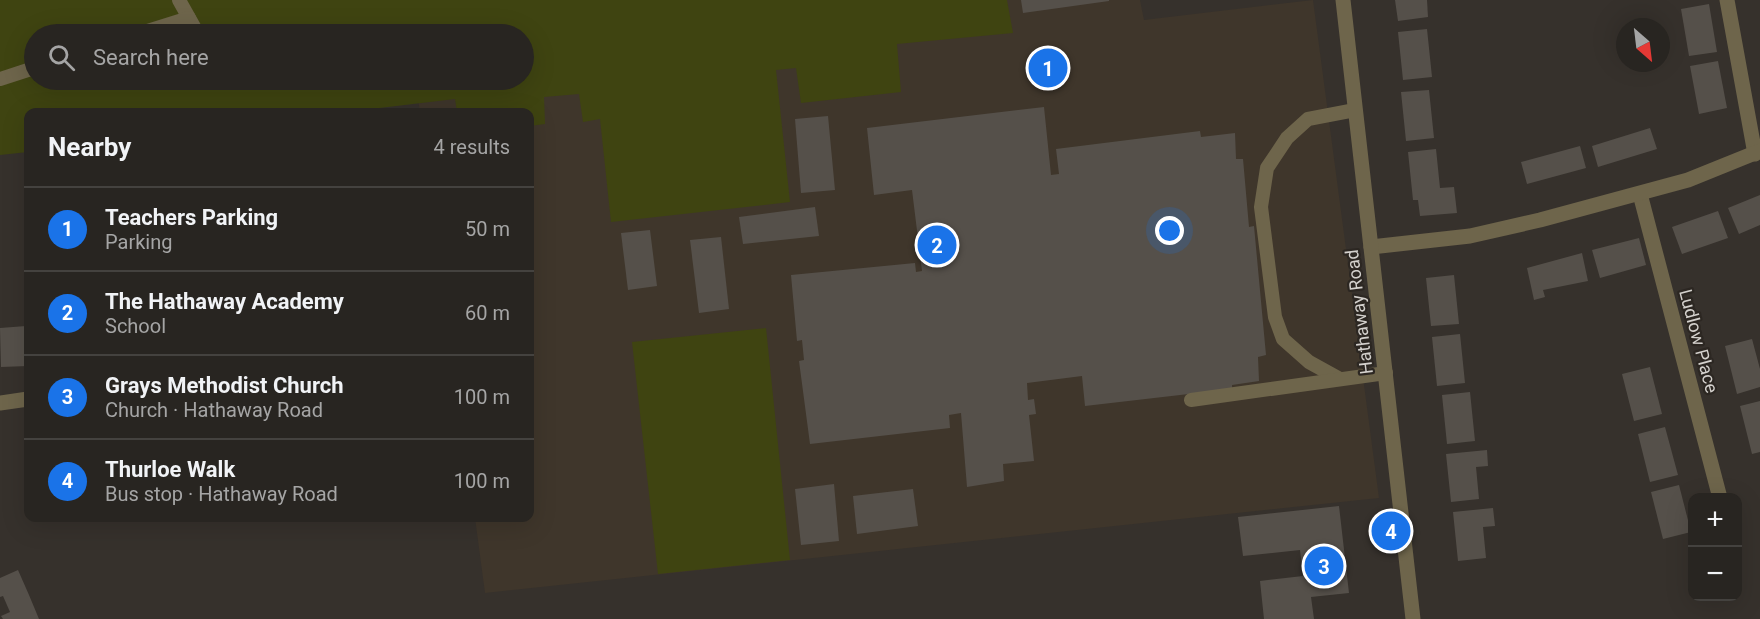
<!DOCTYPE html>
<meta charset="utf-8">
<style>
body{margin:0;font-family:Roboto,sans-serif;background:#34312e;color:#f1f3f6}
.controls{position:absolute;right:18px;bottom:18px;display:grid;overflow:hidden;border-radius:12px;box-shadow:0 6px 24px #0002}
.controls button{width:54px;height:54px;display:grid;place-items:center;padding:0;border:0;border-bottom:2px solid #44423f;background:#282521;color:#f1f3f6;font:30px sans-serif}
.compass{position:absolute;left:1616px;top:18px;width:54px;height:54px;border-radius:50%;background:#282521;box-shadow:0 6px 24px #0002;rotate:152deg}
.you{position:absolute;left:1170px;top:231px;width:21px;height:21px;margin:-15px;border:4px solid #fff;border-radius:50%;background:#1a73e8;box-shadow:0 0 0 9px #1a73e833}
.badge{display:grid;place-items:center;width:39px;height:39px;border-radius:50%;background:#1a73e8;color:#fff;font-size:20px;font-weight:700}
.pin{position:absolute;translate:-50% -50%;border:3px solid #fff;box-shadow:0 2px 6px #0006}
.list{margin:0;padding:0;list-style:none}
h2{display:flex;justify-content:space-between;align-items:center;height:78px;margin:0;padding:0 24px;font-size:26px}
h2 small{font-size:20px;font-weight:400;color:#a5a5a5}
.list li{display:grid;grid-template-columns:39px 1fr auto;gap:18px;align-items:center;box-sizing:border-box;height:84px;padding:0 24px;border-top:2px solid #44423f}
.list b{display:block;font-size:22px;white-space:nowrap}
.list p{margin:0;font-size:20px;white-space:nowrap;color:#a5a5a5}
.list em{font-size:20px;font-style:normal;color:#a5a5a5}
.icon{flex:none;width:33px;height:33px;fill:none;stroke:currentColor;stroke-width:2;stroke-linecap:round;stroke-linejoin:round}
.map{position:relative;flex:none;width:1760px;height:619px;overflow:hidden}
.search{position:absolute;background:#282521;box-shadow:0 6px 24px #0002;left:24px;top:24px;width:510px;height:66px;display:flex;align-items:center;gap:15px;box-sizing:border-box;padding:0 21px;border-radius:33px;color:#a5a5a5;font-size:22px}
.panel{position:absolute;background:#282521;box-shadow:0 6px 24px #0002;left:24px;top:108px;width:510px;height:414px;border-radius:12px}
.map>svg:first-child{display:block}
</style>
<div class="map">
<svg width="1760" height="619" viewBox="0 0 1760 619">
<rect width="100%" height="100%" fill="#36312c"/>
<path fill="#3f362b" d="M404,0H1140L1144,20L1313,0L1379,498L485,593L475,518H530V112H420L415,80H524V34Z"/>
<g fill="#3f4411" fill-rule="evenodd">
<path d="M0,0H1007L1013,33L897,44L901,92L801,103L796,68L776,70L790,202L611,222L600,119L583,122L579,94L544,97L545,124L530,126V112H457L455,99L346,112H28V152L0,155ZM34,34H524V80H34Z"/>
<path d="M766,328L790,560L658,574L632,342Z"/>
</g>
<g fill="#55504a">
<path d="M1021,0H1109V1L1023,13Z"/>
<path d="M1395,0H1427L1428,17L1398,21Z"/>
<path d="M1709,4L1717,52L1689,56L1681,9Z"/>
<path d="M1427,29L1432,77L1403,80L1398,32Z"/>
<path d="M1718,61L1727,108L1699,114L1690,66Z"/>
<path d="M1429,90L1434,138L1406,141L1401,92Z"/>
<path d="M1044,107L1051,175L1059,174L1056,149L1200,131L1201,137L1235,133L1236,159H1243L1249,227L1254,226L1266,355L1258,357L1259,381L1232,385V389L1085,406L1082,376L1027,383L1028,400L1034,399L1036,414L1029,415L1034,461L1003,464L1004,481L967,487L961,413L949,415L950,428L810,444L799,361L804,360L802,340L797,341L791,275L915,263L916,272L922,271L912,190L874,195L867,128Z"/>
<path d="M828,116L835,190L801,193L795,119Z"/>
<path d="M1650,128L1657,149L1598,167L1592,146Z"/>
<path d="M1580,146L1586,168L1527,184L1521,162Z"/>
<path d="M1436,149L1440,188L1454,187L1457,213L1420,216L1418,200H1413L1408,152Z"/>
<path d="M1760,195V225L1739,234L1728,208Z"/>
<path d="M815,207L819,236L743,244L739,217Z"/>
<path d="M1718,211L1728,238L1682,254L1672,227Z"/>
<path d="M650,230L657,286L628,290L621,233Z"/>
<path d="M721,237L729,309L699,313L690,240Z"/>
<path d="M1639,238L1646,265L1600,278L1592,250Z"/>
<path d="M1582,253L1588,281L1543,290L1545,297L1534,300L1527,268Z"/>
<path d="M1454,275L1459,324L1431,326L1426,278Z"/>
<path d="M28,317V366L1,367L0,328L26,326L25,318Z"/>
<path d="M1460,334L1465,383L1437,386L1432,337Z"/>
<path d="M1752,339L1760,369V387L1737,394L1725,346Z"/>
<path d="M1650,367L1662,414L1634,421L1622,374Z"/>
<path d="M1470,392L1475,441L1447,444L1442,395Z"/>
<path d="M1760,401V452L1752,454L1740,406Z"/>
<path d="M1665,427L1678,475L1650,482L1638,434Z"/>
<path d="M1487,450L1488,466L1476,467L1479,499L1451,502L1446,454Z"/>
<path d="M834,484L839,541L801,545L795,489Z"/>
<path d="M1679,485L1691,532L1663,539L1651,492Z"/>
<path d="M913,489L918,526L857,534L853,496Z"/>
<path d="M1339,506L1349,593L1311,597L1314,619H1264L1260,581L1303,576L1300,550L1243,556L1238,517Z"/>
<path d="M1493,508L1495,526L1483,527L1486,558L1458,561L1453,512Z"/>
<path d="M18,570L29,595L39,619H3L1,616L10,612L3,596L0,597V578Z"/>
</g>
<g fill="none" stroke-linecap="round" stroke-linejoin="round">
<g stroke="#6e654b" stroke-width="14">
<path d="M179,0L198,34"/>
<path d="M138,34L189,18"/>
<path d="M0,79L34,68"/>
<path d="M1338,378L1309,362L1283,339L1275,317L1261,207L1267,168L1287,138L1308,119L1355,110"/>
<path d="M1191,400L1386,373"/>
</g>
<g stroke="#6e654b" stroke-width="15">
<path d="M1727,0L1755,154"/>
<path d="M1640,194L1720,498"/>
<path d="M1371,247L1470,236L1540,220L1688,180L1760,151"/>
<path d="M0,403L28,399"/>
</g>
<path stroke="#6e654b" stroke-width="15" d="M1343,0L1413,619"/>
</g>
<g text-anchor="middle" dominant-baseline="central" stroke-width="4.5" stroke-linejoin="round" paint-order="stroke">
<g font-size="18" fill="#d4d1cd" stroke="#2c2722">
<text transform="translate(1359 312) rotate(-97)">Hathaway Road</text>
<text transform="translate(1699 341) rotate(75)">Ludlow Place</text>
</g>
</g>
</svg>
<div class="controls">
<button>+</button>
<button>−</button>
</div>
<svg class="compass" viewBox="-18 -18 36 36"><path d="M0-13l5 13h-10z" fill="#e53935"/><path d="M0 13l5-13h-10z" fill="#a5a5a5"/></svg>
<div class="you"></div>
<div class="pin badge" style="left:1048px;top:68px">1</div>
<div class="pin badge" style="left:937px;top:245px">2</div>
<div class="pin badge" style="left:1324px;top:566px">3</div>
<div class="pin badge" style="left:1391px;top:531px">4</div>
<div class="search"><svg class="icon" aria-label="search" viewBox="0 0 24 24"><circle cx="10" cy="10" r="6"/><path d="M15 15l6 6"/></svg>Search here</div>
<section class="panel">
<h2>Nearby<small>4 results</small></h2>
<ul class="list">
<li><span class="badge">1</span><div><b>Teachers Parking</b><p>Parking</p></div><em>50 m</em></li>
<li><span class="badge">2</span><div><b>The Hathaway Academy</b><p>School</p></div><em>60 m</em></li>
<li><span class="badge">3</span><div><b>Grays Methodist Church</b><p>Church · Hathaway Road</p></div><em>100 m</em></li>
<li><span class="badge">4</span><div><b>Thurloe Walk</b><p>Bus stop · Hathaway Road</p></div><em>100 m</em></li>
</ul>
</section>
</div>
